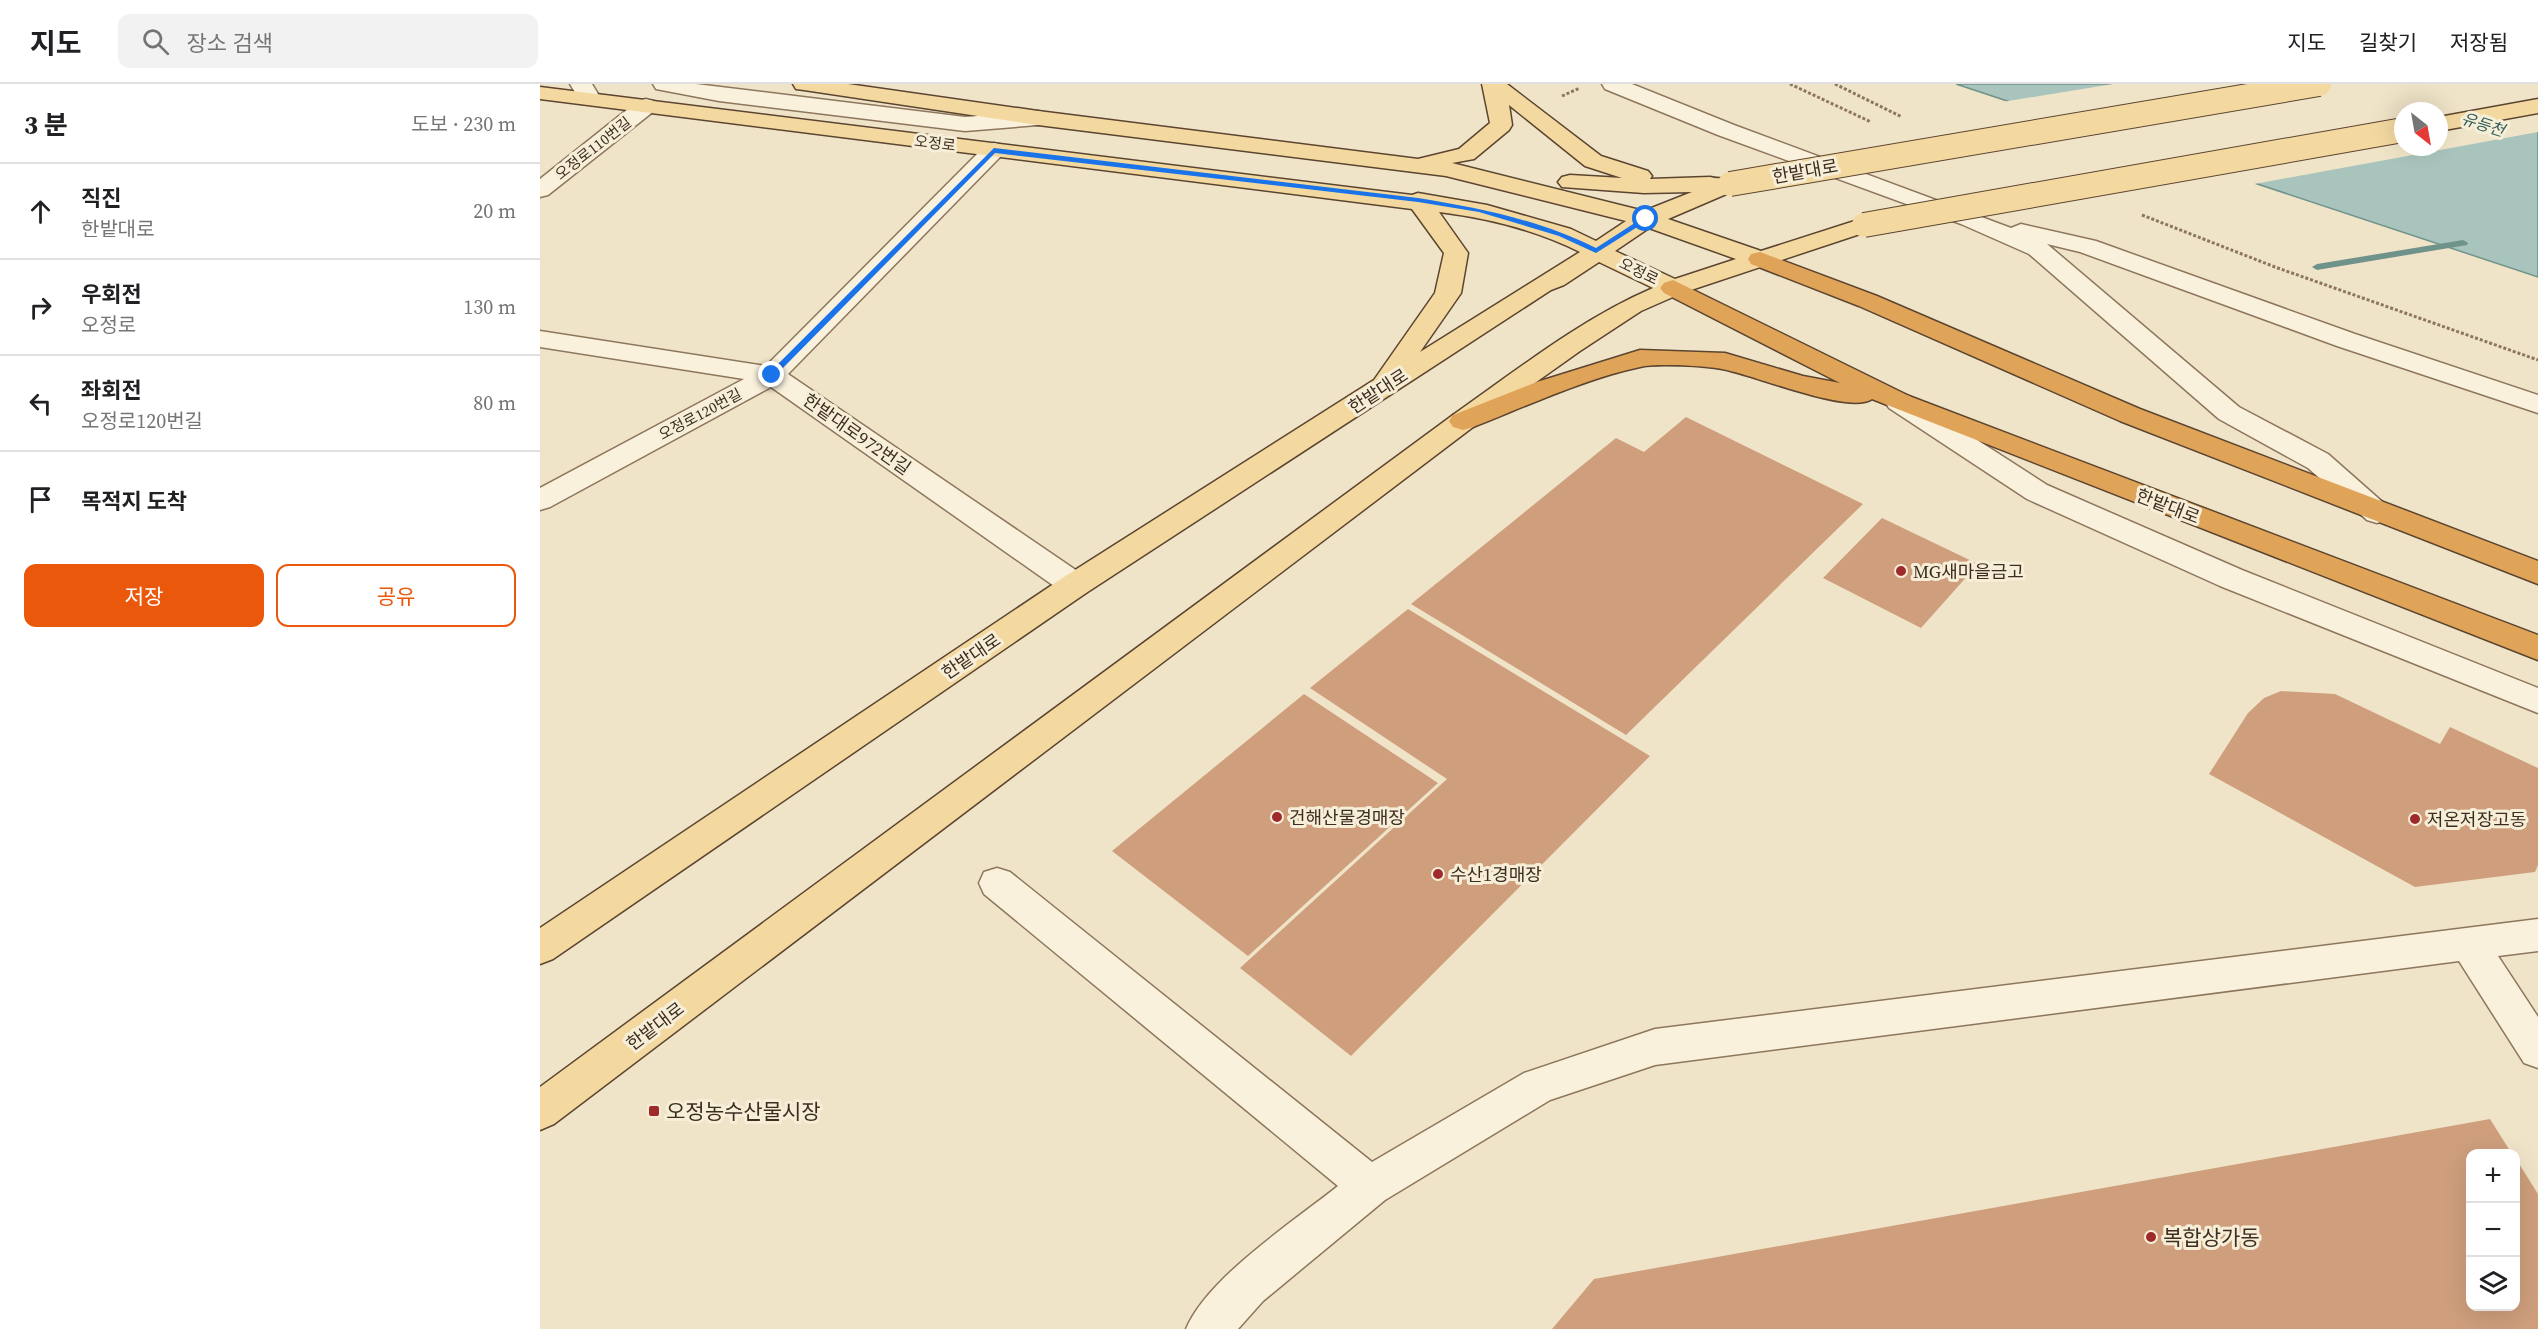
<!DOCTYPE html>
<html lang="ko">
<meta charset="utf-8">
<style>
body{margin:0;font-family:"Source Serif 4","Noto Sans KR",serif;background:#f2f2f2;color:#202124}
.controls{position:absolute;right:18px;bottom:18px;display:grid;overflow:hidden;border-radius:12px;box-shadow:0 6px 24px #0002}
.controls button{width:54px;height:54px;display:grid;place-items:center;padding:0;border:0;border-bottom:2px solid #e0e0e0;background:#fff;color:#202124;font:30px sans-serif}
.compass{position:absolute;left:1854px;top:18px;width:54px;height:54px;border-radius:50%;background:#fff;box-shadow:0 6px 24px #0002;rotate:149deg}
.stop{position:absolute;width:18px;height:18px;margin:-14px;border:4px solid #1a73e8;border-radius:50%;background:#fff}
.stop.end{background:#1a73e8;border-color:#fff;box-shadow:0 2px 6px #0008}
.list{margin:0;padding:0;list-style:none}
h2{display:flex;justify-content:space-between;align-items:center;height:78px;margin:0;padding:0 24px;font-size:26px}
h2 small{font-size:20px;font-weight:400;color:#757577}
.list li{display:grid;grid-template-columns:39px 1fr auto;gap:18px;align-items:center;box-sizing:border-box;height:96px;padding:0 24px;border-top:2px solid #e0e0e0}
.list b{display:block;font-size:22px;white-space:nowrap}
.list p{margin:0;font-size:20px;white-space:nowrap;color:#757577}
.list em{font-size:20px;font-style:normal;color:#757577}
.actions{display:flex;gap:12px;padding:18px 24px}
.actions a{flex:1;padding:14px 0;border:2px solid #ea580c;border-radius:12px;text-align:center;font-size:21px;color:#ea580c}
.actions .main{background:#ea580c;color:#fff}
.icon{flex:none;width:33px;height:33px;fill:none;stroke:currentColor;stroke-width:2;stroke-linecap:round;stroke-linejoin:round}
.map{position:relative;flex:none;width:1998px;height:1245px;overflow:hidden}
header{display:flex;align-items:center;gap:36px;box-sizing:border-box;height:84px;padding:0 30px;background:#fff;border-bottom:2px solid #e0e0e0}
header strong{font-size:28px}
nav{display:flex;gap:33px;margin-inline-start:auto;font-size:21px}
.search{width:420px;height:54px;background:#f2f2f2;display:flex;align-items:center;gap:15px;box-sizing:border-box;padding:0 21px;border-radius:12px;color:#757577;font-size:22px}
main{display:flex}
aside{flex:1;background:#fff}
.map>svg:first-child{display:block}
</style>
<header>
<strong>지도</strong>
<div class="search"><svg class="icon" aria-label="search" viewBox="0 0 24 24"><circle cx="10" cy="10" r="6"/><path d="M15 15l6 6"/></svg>장소 검색</div>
<nav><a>지도</a><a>길찾기</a><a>저장됨</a></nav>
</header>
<main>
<aside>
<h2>3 분<small>도보 · 230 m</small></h2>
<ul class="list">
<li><svg class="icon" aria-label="ahead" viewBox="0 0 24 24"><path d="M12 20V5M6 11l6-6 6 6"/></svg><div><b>직진</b><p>한밭대로</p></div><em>20 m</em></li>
<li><svg class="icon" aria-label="right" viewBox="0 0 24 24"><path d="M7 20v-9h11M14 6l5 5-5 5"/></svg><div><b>우회전</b><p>오정로</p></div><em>130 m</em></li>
<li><svg class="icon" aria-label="left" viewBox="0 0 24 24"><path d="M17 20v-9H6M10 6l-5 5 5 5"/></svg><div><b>좌회전</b><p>오정로120번길</p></div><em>80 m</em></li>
<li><svg class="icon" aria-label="arrive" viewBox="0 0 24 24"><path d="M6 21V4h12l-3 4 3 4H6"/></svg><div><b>목적지 도착</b></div></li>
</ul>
<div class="actions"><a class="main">저장</a><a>공유</a></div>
</aside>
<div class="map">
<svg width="1998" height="1245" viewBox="0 0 1998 1245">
<rect width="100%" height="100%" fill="#f0e4c8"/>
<path fill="#a9c4bc" stroke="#6f938a" stroke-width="1.5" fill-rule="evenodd" d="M1416,0H1998V193ZM1863,27H1899V63H1863Z"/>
<path fill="#f0e4c8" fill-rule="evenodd" d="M1573,0H1998V48L1709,101L1462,18ZM1863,27H1899V63H1863Z"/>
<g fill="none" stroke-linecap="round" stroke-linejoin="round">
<path fill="#6f938a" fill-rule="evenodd" d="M1923,156L1928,159L1927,161L1777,186L1772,183L1777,180Z"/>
</g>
<g fill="#cf9f7d">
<path d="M1146,333L1323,420L1086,651L871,520L1076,354L1104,368Z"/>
<path d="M1342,434L1438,480L1381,544L1283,494Z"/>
<path d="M868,525L1110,672L811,972L700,884L907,695L770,604Z"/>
<path d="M1741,607L1795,610L1900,660L1910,643L1998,684V781L1995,788L1875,803L1669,690L1708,629L1724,614Z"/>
<path d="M764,610L898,699L708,872L572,767Z"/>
<path d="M1950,1035L1972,1070H1930V1222H1976V1075L1998,1110V1245H1012L1054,1195Z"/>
</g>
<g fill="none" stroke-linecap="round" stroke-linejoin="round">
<defs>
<g id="minor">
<path d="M30,0H52L61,15L58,20H42Z"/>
<path d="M113,0H156L425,33L498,27L506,29L509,34L506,39L498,41L425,47L179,17L116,5Z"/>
<path d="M1062,0H1092L1194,41L1471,144L1481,140L1556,157L1815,250L1998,311V329L1797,262L1540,168L1507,160L1699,323L1788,370L1847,422L1852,429L1847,436L1837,439L1827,436L1768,384L1679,335L1489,170L1421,140L1178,51L1065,5Z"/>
<path d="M106,15L114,17L117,22L114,27L8,111L0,113V95L98,17Z"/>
<path d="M454,59L462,61L465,66L462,71L248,290L546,493L550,501L546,509L535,512L524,509L231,303L10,423L0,426V404L204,295L0,263V247L226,282L446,61Z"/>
<path d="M1359,309L1369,312L1507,401L1702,486L1998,604V629L1680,502L1487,415L1349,324L1345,318L1349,312Z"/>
<path d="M457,784L470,788L832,1078L984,989L1115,945L1998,835V867L1958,872L1998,933V984L1984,979L1919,877L1115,981L1010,1016L845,1116L723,1217L698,1245H646C667,1194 754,1137 798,1102L444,810L439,799L444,788Z"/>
</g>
<g id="major">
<path d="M253,0H308L498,27L878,75L919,65L950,39L942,0H967L1061,72L1108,87L1112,92L1110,95L1170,93C1180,96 1188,92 1198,95L1202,100L1198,105L1128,135L1221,167L1324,134L1332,136L1336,141L1332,146L1142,209L1101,227L1040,267L933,343L14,1040L0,1046V1003L913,331C977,286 1041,235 1113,204L1059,178L1024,201L1011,206L546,509L13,875L0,880V844L524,493L834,296L895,209L904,169L872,125L0,15V3L872,111L878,109L947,121L1031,145L1056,157L1086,137L906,92L498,41L264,6L256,5ZM969,21L1045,82L1082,94L1030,91L1022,93L1018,98L1022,103L1104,109L1152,108L1104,127L912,79L934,75L969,46L972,41ZM899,128C948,134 996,146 1040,168L880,268L921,209L928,169ZM1109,144L1196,175L1135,195L1075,167Z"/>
<path d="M1998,15V29L1899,47V33Z"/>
</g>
<g id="highway">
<path d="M1220,168L1337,212L1600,325L1998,477V500L1580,337L1319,222L1211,180L1208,175L1211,170Z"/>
<path d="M1133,196L1369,312L1998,551V576L1332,315C1309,331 1212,290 1182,285C1166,282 1116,279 1100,283C1047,294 984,323 933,343L923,346L913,343L909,337L913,331L997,298L1100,266L1185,269L1263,292L1300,299L1124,209L1120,204L1124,199Z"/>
</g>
</defs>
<use href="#minor" stroke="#8d765c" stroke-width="3"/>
<use href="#major" stroke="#5b4430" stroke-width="3"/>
<use href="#highway" stroke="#5b4430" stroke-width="3"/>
<g stroke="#8d765c" stroke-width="3" stroke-dasharray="3 2" stroke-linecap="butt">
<path d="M1250,0L1331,38"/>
<path d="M1295,0L1362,33"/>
<path d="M1022,12L1040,4"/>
<path d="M1602,131L1735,183L1998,276"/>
</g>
<use href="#minor" fill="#faf1dc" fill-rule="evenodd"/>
<use href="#major" fill="#f3d9a0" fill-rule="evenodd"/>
<use href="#highway" fill="#e0a458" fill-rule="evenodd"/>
<defs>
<g id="major-bridge">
<path d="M1190,100L1779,0"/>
<path d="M1324,141L1863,46"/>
</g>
</defs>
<use href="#major-bridge" stroke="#5b4430" stroke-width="26" stroke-linecap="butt"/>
<use href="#major-bridge" stroke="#f3d9a0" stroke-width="24"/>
</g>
<path fill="#1a73e8" d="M454,64L878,114C940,124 1000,136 1056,164L1104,133L1110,135L1056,169L1019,152L939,128L878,118L455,69L235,292H229V289Z"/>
<g fill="#9e2a2b" stroke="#f7eed8" stroke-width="2">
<circle cx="1361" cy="487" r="6"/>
<circle cx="737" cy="733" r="6"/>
<circle cx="1875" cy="735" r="6"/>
<circle cx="898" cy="790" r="6"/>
<rect x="108" y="1021" width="12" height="12" rx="3"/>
<circle cx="1611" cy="1153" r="6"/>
</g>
<g text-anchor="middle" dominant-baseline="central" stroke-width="6" stroke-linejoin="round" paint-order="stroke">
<g font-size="15" fill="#3d2e20" stroke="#f7eed8">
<text transform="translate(395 59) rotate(7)">오정로</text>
<text transform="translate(53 64) rotate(-38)">오정로110번길</text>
<text transform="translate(1099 187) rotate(26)">오정로</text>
<text transform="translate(160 330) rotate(-28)">오정로120번길</text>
</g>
<g font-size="16" font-style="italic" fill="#2f5d5a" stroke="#f7eed8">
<text transform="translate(1943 40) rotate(18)">유등천</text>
</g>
<g font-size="18" fill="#3d2e20" stroke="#f7eed8">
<text transform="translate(1265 87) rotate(-10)">한밭대로</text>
<text transform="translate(838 307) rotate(-33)">한밭대로</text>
<text transform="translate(317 350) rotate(35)">한밭대로972번길</text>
<text transform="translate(1628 422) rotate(21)">한밭대로</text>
<text transform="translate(431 572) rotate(-34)">한밭대로</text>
<text transform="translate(115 942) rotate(-37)">한밭대로</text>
</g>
<g font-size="18" fill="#3d2e20" stroke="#f7eed8" text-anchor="start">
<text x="1373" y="487">MG새마을금고</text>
<text x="749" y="733">건해산물경매장</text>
<text x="1887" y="735">저온저장고동</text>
<text x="910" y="790">수산1경매장</text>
</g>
<g font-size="21" fill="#3d2e20" stroke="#f7eed8" text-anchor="start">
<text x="126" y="1027">오정농수산물시장</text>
<text x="1623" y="1153">복합상가동</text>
</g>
</g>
</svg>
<div class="controls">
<button>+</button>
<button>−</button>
<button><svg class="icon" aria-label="layers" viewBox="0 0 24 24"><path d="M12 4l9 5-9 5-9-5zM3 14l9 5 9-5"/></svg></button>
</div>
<svg class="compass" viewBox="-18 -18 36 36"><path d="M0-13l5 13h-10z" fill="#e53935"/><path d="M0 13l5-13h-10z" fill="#757577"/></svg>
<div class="stop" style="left:1106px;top:135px"></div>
<div class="stop end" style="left:232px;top:291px"></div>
</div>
</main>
